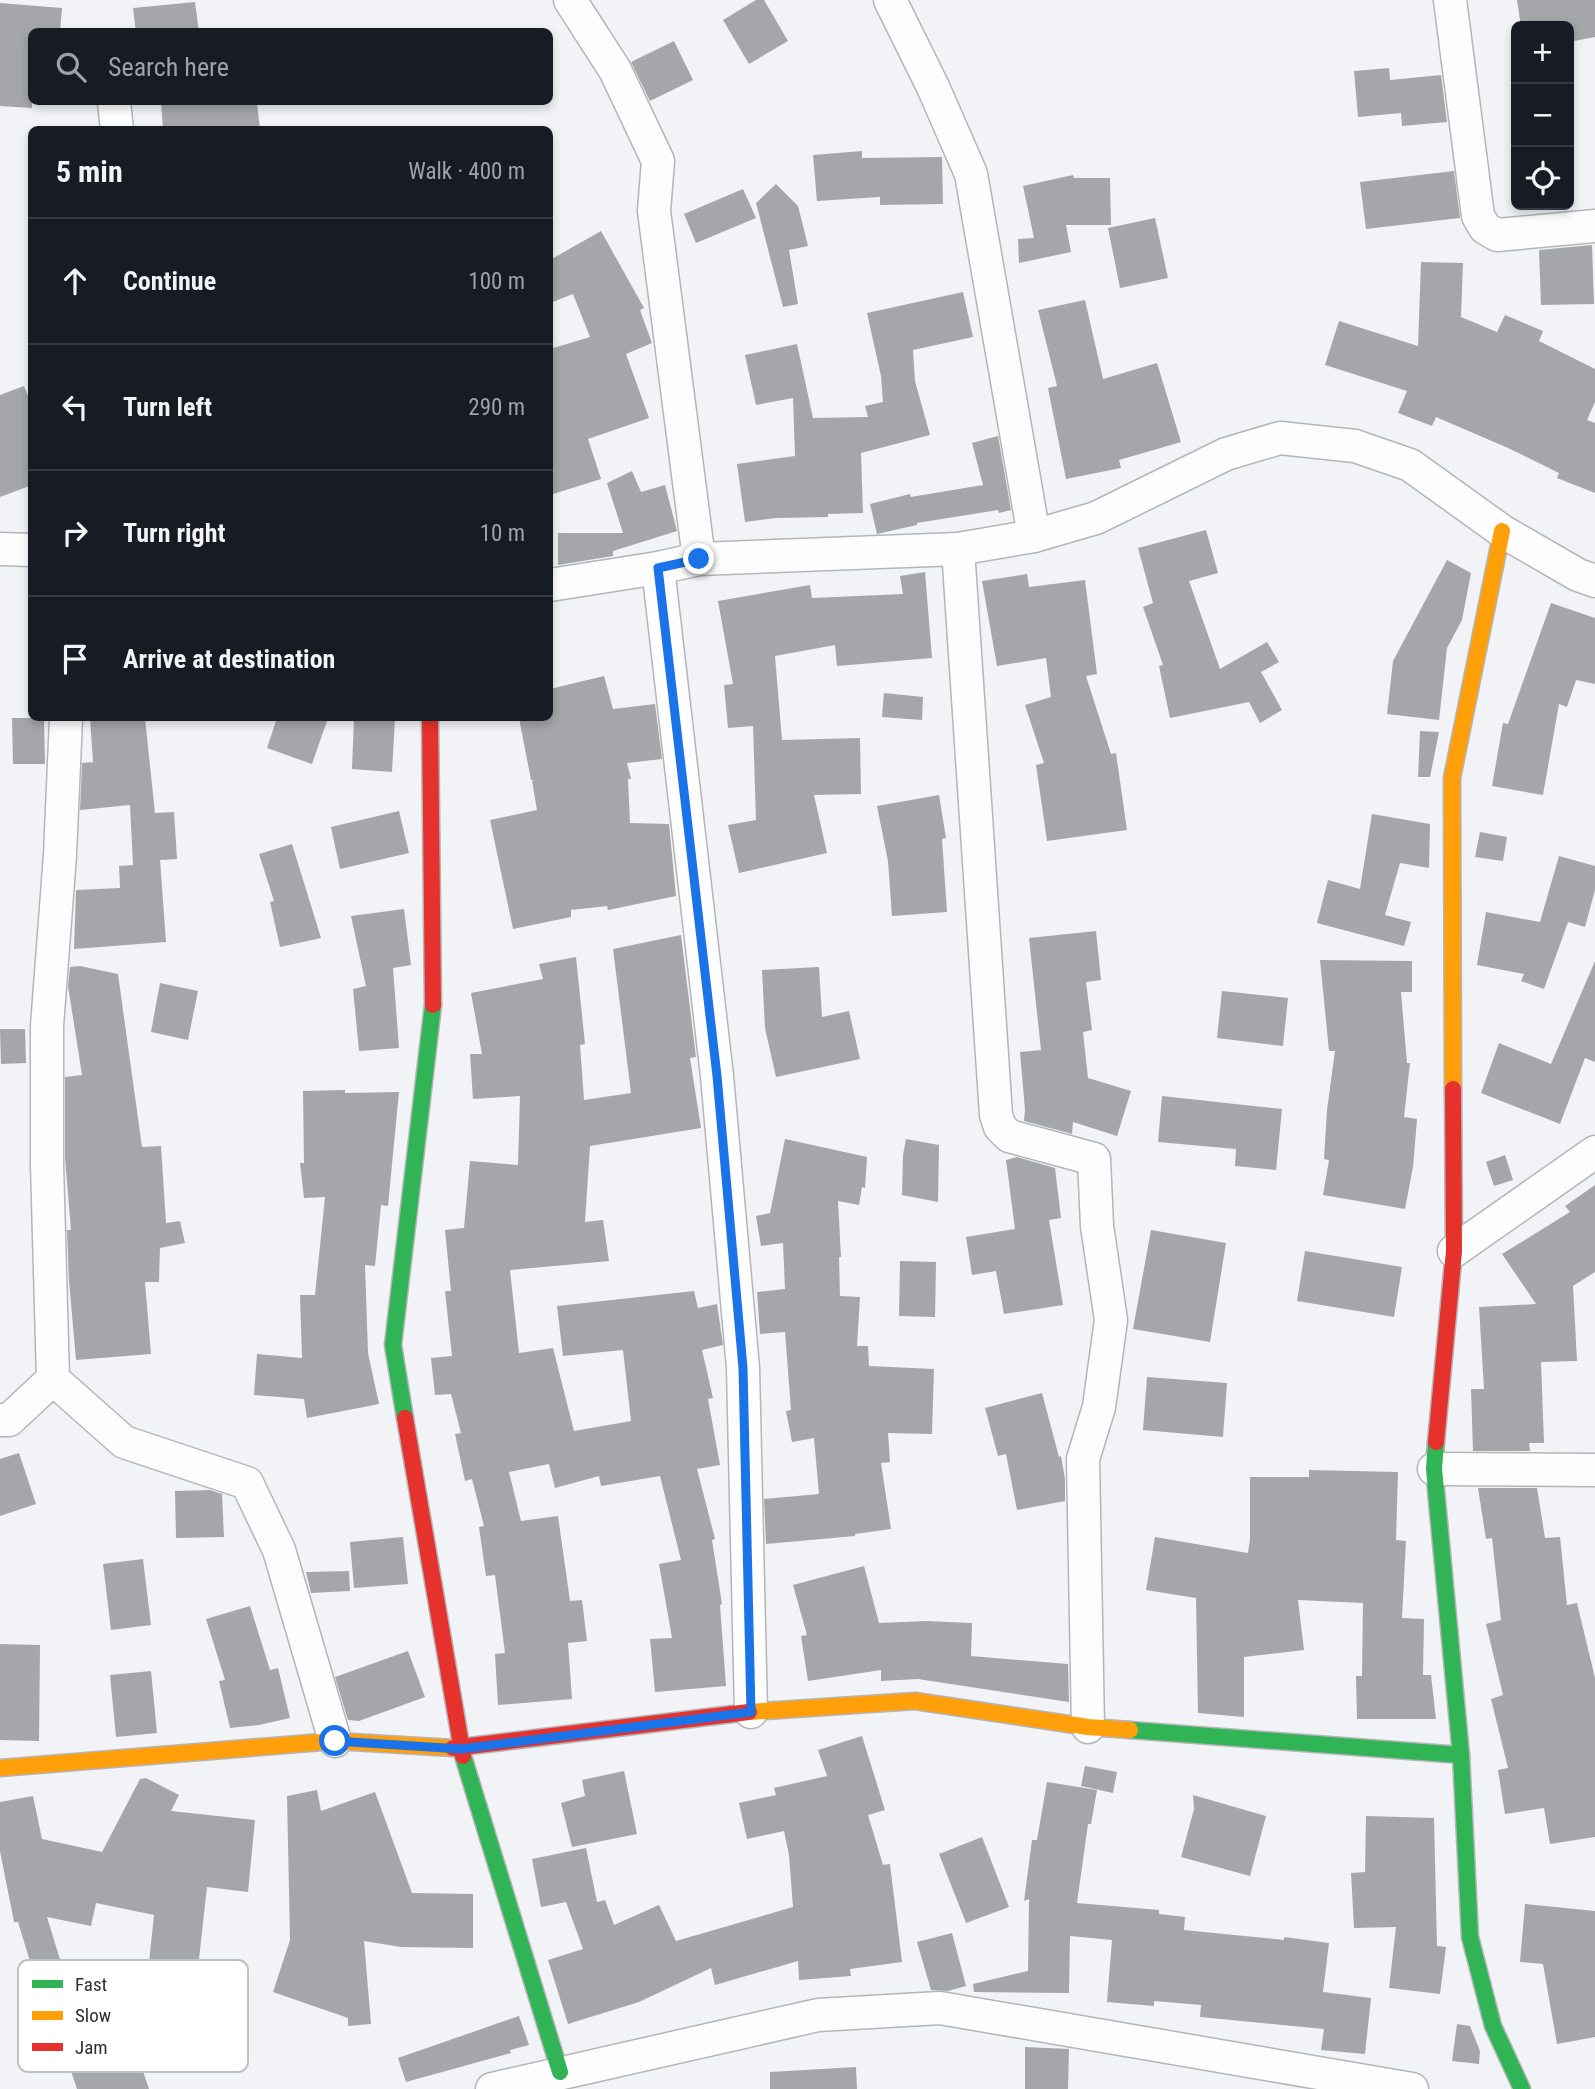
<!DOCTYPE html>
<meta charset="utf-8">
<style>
body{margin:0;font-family:"Roboto Condensed",sans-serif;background:#242831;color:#f1f3f6}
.controls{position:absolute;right:21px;top:21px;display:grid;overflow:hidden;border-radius:10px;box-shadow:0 4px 10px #0003}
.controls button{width:63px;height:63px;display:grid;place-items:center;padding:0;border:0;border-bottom:2px solid #363941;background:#171b24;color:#f1f3f6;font:35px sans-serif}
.stop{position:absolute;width:21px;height:21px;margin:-16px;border:5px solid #1a73e8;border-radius:50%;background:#fff}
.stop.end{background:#1a73e8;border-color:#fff;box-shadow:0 2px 7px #0008}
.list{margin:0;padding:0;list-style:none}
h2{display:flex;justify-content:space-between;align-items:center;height:91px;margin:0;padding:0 28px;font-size:30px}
h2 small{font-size:23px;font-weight:400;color:#9ea1a6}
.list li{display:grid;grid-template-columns:46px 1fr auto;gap:21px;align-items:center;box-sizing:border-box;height:126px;padding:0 28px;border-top:2px solid #363941}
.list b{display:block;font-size:26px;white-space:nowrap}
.list em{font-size:23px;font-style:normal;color:#9ea1a6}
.icon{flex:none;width:38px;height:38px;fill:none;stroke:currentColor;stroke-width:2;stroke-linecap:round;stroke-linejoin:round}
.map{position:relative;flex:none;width:1595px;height:2089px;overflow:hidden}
.search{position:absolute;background:#171b24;box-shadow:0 4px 10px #0003;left:28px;top:28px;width:525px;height:77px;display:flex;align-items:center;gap:18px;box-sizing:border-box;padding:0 24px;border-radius:10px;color:#9ea1a6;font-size:26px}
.panel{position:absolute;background:#171b24;box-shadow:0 4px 10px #0003;left:28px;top:126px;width:525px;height:595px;border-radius:10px}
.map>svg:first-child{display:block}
</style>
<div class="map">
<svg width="1595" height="2089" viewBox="0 0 1595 2089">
<rect width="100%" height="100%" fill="#f1f3f7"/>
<g fill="#a5a6a9">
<path d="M756,0H764L788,41L749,64L723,20Z"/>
<path d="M1517,0H1595V37L1569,42V26H1521Z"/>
<path d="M195,2L199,32H136L133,8Z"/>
<path d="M0,3L62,8L60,32H32V108L0,106Z"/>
<path d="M674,41L693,80L650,101L631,62Z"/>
<path d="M1389,68L1390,80L1441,75L1447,122L1402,126L1401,113L1358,117L1354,71Z"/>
<path d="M161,102H257L260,130H163Z"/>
<path d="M862,151V158L942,157L943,204L880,205V197L817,201L813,155Z"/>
<path d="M1454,171L1460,218L1366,229L1360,182Z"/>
<path d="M1073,175L1074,178H1110L1111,225H1066L1071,252L1019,263L1018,239L1034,238L1023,186Z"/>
<path d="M776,184L798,206L808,246L789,250L798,304L783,307L756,203Z"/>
<path d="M743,189L756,218L696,243L684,214Z"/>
<path d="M1155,218L1168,278L1120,288L1108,228Z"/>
<path d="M601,231L644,308L640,310L652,343L626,354L649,418L588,439L601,479L550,495V349L590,337L573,294L550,303V260Z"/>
<path d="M1592,245L1594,304L1541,305L1539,250Z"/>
<path d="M1421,262L1463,263L1461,317L1497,332L1505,315L1543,331L1539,341L1595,369V402L1587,420L1595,423V493L1557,478L1559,473L1508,448L1436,417L1432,426L1398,413L1407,391L1325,365L1339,321L1418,346Z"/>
<path d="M963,292L973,337L913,350L915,381L930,435L861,453L863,513L828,514V517L776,518L745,522L737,464L795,456L793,398L756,405L745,355L797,344L813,418L868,417L865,406L883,402L881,376L867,313Z"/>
<path d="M1085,300L1103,379L1157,363L1181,442L1119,460L1121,468L1066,479L1048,388L1057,386L1038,310Z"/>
<path d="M24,386L32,405V485L0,497V395Z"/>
<path d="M998,436L1011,510L999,513L998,510L917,523V525L877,534L870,504L910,494L911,497L983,485L972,443Z"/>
<path d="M632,471L641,492L665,485L677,531L613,551V556L558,565V533H623L607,483Z"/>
<path d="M1206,530L1218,573L1189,581L1220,669L1267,642L1279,662L1261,672L1282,710L1260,723L1249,702L1170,718L1159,666L1163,665L1143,607L1153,603L1138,548Z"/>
<path d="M1447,560L1471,573L1462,620L1447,648L1439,720L1387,714L1393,661Z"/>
<path d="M925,572L932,658L837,666L835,645L775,656L782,740L860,738L861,794L814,795L827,853L739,873L728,825L756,820L753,726L728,728L724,685L733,684L718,601L810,585L812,598L903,594L900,576Z"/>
<path d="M1027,574L1029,587L1085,580L1097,674L1086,676L1111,754L1116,753L1127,830L1047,841L1036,765L1044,763L1025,705L1051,697L1046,658L997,666L982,581Z"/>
<path d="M1551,603L1595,618V684L1576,680L1567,707L1559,704L1543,795L1492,786L1503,723L1508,724Z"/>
<path d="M604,676L613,709L655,704L662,759L627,763L631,779H628L630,823L669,824L676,896L608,910L607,906L571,910V917L513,929L490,820L537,810L532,781L534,780H531L519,718H550V689Z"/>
<path d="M884,693L923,697L922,720L882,717Z"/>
<path d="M12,718H44L45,764H13Z"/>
<path d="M90,718H145L155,813L174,812L177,859L160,860L166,942L74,949L76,890L120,888L119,866L133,865L130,805L80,810L82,763L93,762Z"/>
<path d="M277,718H328L312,764L267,748Z"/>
<path d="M354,718H395L392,772L352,769Z"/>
<path d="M1420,731L1439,732L1430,777H1418Z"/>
<path d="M939,795L946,838L942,839L947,912L892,916L888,861L877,806Z"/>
<path d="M399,811L409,853L340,869L331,827Z"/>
<path d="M1372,814L1430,824L1429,868L1400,863L1385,915L1411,922L1404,946L1317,923L1328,880L1360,889Z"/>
<path d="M1480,832L1507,837L1503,861L1475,857Z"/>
<path d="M292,844L321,938L280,947L270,902L274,901L259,854Z"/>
<path d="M1559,856L1595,866V890L1585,927L1568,922L1544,989L1521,981L1524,974L1477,965L1486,912L1540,922Z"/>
<path d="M404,909L411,965L393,968L399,1048L359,1051L353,989L366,986L351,916Z"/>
<path d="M1096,931L1101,980L1086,982L1092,1030L1083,1032L1088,1078L1131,1091L1117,1136L1073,1122L1072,1134L1024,1121L1025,1110L1020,1052L1041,1050L1029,938Z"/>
<path d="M681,935L696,1057L690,1058L701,1128L590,1146L585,1222L603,1220L609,1261L510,1270L519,1353L553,1348L574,1431L631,1421L623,1350L563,1356L557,1306L694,1291L698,1308L717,1304L723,1345L702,1350L713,1398L708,1399L720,1465L697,1469L715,1539L712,1540L722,1604L720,1605L726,1686L655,1692L650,1639L672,1638L659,1564L681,1560L660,1476L601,1486L599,1476L555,1488L549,1464L509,1472L521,1521L558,1516L570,1601L582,1600L587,1641L568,1643L572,1699L498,1705L495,1654L505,1653L495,1575L486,1576L479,1527L484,1526L472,1479L465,1481L455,1434L461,1433L451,1394L435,1395L431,1358L452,1356L445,1291H451L445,1230L464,1228L470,1161L518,1165L520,1096L473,1099L470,1054H482L471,993L543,979L539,964L576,957L585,1044L580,1045L584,1100L631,1093L613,949Z"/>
<path d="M1320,960L1412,961V992H1401L1407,1063H1410L1404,1117L1417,1119L1413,1167L1405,1209L1323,1195L1329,1160L1324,1159L1327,1110L1335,1051H1329Z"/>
<path d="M1595,961V1062L1585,1058L1560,1124L1481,1093L1499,1043L1551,1064Z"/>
<path d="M80,966L118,974L142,1147L161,1146L166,1223L180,1221L185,1243L160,1248L159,1282H145L151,1354L76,1360L69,1281L67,1230H71L65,1158V1077L82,1075L68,986L70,967Z"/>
<path d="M819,967L822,1017L849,1011L860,1059L776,1077L765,1028L762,970Z"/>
<path d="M160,983L198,991L188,1040L151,1032Z"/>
<path d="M1222,991L1288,998L1283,1046L1217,1038Z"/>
<path d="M0,1029H25L26,1063L1,1064Z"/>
<path d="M345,1090V1093L399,1092L388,1206L381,1205L375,1266L365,1265L368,1353L379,1404L307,1418L304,1399L254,1395L257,1354L302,1358L300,1295H315L325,1197L304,1198L300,1163H304L303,1091Z"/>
<path d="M1162,1096L1282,1109L1276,1170L1235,1166L1236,1149L1158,1142Z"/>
<path d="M785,1139L867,1157L865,1188L862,1187L859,1205L838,1201L841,1257H839L840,1296L860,1297L857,1346H868L869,1366L934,1369L932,1434L888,1433L890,1462L881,1463L891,1529L855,1534V1536L766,1544L764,1499L819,1494L814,1438L792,1442L786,1411L791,1410L785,1332L760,1334L757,1292L785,1289L783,1243L761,1246L756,1216L770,1213Z"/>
<path d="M906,1139L939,1145L938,1202L902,1195L903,1155Z"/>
<path d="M1505,1155L1513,1180L1494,1186L1486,1162Z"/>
<path d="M1017,1157L1055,1168L1061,1218L1049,1220L1063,1305L1004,1314L996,1271L972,1275L966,1237L1015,1229L1006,1160Z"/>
<path d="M1595,1185V1272L1573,1286L1577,1361L1541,1362L1544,1443H1529L1530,1451H1473L1471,1389H1484L1479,1307L1536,1304L1502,1254L1570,1212L1565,1206Z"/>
<path d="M1151,1230L1226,1243L1210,1342L1133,1329Z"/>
<path d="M1305,1251L1402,1267L1394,1317L1297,1301Z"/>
<path d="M900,1261L936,1262L935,1317L899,1316Z"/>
<path d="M1147,1377L1227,1383L1223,1437L1143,1430Z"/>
<path d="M1042,1393L1059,1457L1061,1456L1065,1479V1501L1017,1510L1006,1454L998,1456L985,1408Z"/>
<path d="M19,1453L36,1504L0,1516V1459Z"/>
<path d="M1309,1470L1398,1472L1396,1540L1406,1541L1402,1618L1424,1619L1423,1675H1431L1436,1719H1357L1356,1676H1362L1363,1603L1298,1600L1304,1650L1244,1657V1717L1198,1713L1196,1598L1146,1590L1155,1537L1248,1553L1250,1539V1477H1309Z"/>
<path d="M1478,1488H1537L1545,1538L1560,1537L1567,1605L1577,1603L1595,1678V1837L1550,1844L1544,1808L1505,1814L1498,1770L1508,1768L1491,1699L1503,1695L1486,1624L1501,1620L1492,1538L1486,1539Z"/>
<path d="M210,1490L222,1494L224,1537L176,1538L175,1491Z"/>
<path d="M403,1537L408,1584L354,1588L350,1542Z"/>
<path d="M143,1559L151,1625L111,1630L103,1564Z"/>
<path d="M864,1566L879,1623L926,1621L972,1623L971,1656L1068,1664L1069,1702L918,1679L881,1681V1670L808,1681L801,1636L807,1635L793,1585Z"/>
<path d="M349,1571L350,1591L311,1593L306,1572Z"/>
<path d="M250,1606L270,1670L278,1668L290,1718L259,1725L230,1728L219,1681L225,1680L206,1619Z"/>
<path d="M0,1644L40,1645L39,1741L0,1740Z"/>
<path d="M408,1651L425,1697L359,1721L348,1720L335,1677Z"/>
<path d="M151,1671L157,1733L116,1737L110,1675Z"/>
<path d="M862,1736L885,1810L868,1815L883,1865L890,1864L902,1962L850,1969L851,1976L799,1980L798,1961L715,1985L711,1968L639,2002L568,2024L548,1960L583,1949L566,1902L541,1907L532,1859L586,1848L597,1902L605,1900L614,1925L659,1905L676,1941L793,1907L789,1855L784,1831L747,1839L739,1803L776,1795L774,1788L827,1776L818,1750Z"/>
<path d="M1085,1766L1117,1772L1113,1793L1081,1786Z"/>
<path d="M624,1771L637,1834L572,1847L561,1803L585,1796L582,1780Z"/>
<path d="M146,1778L179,1795L171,1811L255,1820L248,1892L207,1887L197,1977L148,1972L154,1915L96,1903L91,1926L47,1917L74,2005L46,2014L18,1922H14L0,1851V1802L33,1796L42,1839L102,1852L140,1779Z"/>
<path d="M1047,1782L1097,1790L1091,1824H1088L1077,1903L1159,1910V1914L1185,1917L1184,1930L1284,1940V1937L1329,1943L1323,1992L1371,1998L1365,2054L1321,2050L1324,2029L1200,2017L1201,2005L1154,2001V2006L1107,2002L1112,1940L1070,1936L1069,1993L974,1992L973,1984L1028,1971L1029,1899L1024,1901L1032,1840H1037Z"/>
<path d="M317,1790L321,1811L375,1792L412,1893L473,1894V1948L401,1947L364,1941L371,2024L348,2026V2018L273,1992L290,1940L287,1796Z"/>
<path d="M1193,1795L1266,1816L1250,1876L1181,1857L1194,1809Z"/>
<path d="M1366,1816L1434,1818L1437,1946L1446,1947L1440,1994L1389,1988L1396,1927L1354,1928L1351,1873L1365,1872Z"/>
<path d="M982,1837L1009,1907L966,1923L939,1854Z"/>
<path d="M1525,1904L1595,1911V2037L1557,2044L1543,1964L1520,1962Z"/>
<path d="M952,1933L966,1986L948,1991L931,1990L917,1942Z"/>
<path d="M519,2016L529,2045L510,2050L511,2053L406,2082L398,2058Z"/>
<path d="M1457,2024L1470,2026L1480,2051L1479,2064L1452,2061Z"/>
<path d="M131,2036L149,2089H77L71,2071L108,2058L103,2045Z"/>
<path d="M1025,2047L1069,2049L1068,2089H1025Z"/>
<path d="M856,2067L857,2089H770V2072Z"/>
</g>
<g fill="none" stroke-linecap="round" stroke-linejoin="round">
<defs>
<g id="street">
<path d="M570,0L615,70L658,161L654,211L699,559"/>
<path d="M890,0L933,87L971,174L1034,536"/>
<path d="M1450,0L1478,216L1485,228L1497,235L1595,226"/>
<path d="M114,102L117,130"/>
<path d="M0,549L32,550"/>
<path d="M958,549L996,1115L1000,1127L1009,1136L1094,1159L1097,1226L1111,1320L1099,1407L1083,1459L1088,1727"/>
<path d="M658,568L717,1076L743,1368L751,1712"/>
<path d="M550,585L658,568L699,559L958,549L1034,536L1096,518L1226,454L1280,438L1355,446L1410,465L1502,531L1578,575L1595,581"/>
<path d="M1454,1251L1595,1152"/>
<path d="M53,1379L124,1442L247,1483L279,1550L335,1741"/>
<path d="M0,1420H9L53,1379L47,1164V1026L60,855L66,718"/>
<path d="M1434,1469L1595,1470"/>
<path d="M492,2089L818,2015L940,2008L1412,2089"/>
</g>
<g id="fast">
<path d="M405,1418L393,1345L433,1005"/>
<path d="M1436,1442L1434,1469L1461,1755L1470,1937L1493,2026L1522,2089"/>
<path d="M1130,1730L1461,1755"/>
<path d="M463,1756L560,2072"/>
</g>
<g id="slow">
<path d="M1453,1089L1452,778L1502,531"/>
<path d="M749,1712L915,1701L1088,1727L1130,1730"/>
<path d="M0,1768L335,1741L453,1748"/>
</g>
<g id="jam">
<path d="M430,718L433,1005"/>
<path d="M405,1418L463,1756"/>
<path d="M1436,1442L1454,1251L1453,1089"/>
<path d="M453,1748L749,1712"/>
</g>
</defs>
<use href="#street" stroke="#b4b5b8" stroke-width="35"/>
<use href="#fast" stroke="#b4b5b8" stroke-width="19"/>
<use href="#slow" stroke="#b4b5b8" stroke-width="19"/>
<use href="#jam" stroke="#b4b5b8" stroke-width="19"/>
<use href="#street" stroke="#fdfdfe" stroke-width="32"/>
<use href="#fast" stroke="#30b455" stroke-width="16"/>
<use href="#slow" stroke="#ff9f0a" stroke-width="16"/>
<use href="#jam" stroke="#e5322d" stroke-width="16"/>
</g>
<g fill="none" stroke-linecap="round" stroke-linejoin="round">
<path stroke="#1a73e8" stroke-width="9" d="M335,1741L461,1749L751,1712L743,1368L717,1076L658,568L699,559"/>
</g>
<rect x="18" y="1960" width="230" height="112" rx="10" fill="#fff" stroke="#c0c1c2" stroke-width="2"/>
<rect x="32" y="1980" width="31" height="8" fill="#30b455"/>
<rect x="32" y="2011" width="31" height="9" fill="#ff9f0a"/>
<rect x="32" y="2043" width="31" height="8" fill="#e5322d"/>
<g font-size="19" fill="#2e2f32">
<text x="75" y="1991">Fast</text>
<text x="75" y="2022">Slow</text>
<text x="75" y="2054">Jam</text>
</g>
</svg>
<div class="controls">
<button>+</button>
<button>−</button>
<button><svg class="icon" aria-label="locate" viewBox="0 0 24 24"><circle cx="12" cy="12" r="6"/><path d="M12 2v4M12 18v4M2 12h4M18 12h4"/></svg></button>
</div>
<div class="stop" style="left:335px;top:1741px"></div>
<div class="stop end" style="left:699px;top:559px"></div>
<div class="search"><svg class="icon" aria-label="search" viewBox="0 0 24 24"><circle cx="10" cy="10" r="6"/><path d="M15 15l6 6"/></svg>Search here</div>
<section class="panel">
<h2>5 min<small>Walk · 400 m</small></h2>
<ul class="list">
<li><svg class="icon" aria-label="ahead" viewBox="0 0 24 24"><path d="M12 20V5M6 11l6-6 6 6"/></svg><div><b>Continue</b></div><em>100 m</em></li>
<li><svg class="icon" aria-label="left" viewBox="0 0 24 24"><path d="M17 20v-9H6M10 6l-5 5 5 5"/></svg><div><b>Turn left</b></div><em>290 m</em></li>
<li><svg class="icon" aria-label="right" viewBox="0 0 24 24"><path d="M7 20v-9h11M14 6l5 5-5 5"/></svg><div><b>Turn right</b></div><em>10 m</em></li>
<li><svg class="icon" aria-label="arrive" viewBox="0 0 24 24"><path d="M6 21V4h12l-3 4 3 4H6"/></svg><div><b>Arrive at destination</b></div></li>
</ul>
</section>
</div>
